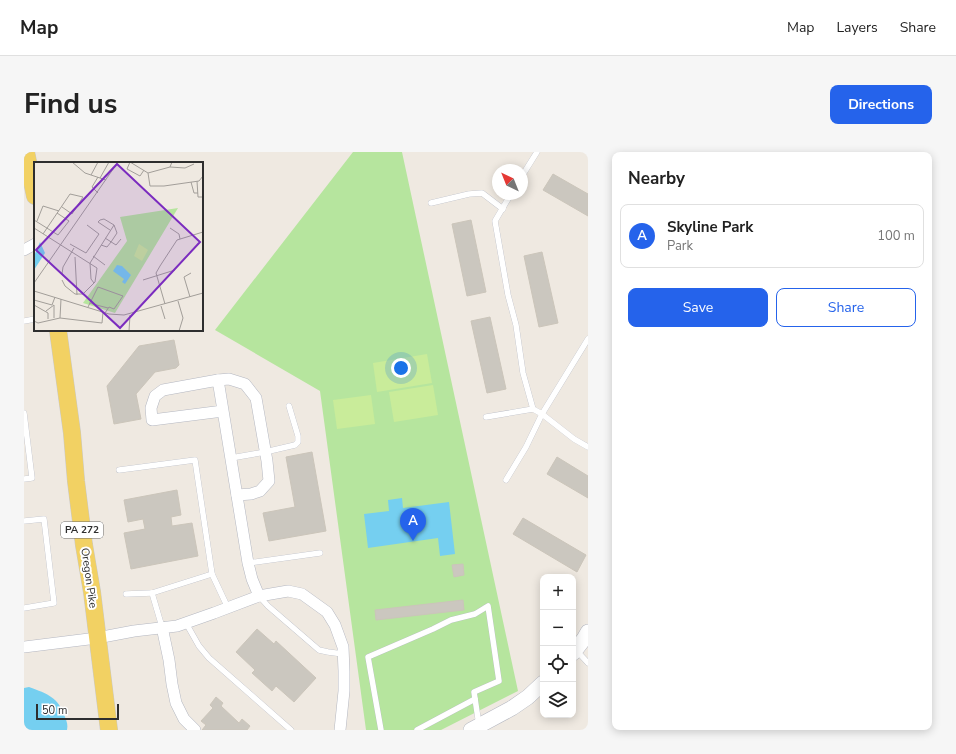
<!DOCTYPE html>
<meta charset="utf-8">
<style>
body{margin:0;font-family:"Nunito Sans",sans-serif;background:#f6f6f6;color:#222}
.controls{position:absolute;right:12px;bottom:12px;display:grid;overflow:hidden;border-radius:8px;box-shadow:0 2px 10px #0003}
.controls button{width:36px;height:36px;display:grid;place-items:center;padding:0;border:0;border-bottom:1px solid #e0e0e0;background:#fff;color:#222;font:20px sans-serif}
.compass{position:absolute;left:468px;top:12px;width:36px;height:36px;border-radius:50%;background:#fff;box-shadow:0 2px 10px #0003;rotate:317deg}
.scale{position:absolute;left:12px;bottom:10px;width:83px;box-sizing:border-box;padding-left:4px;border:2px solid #2e2e2e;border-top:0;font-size:11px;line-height:14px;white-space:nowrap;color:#2e2e2e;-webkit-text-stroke:3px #fff;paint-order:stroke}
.you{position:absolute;left:377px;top:216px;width:14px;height:14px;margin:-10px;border:3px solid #fff;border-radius:50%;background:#1a73e8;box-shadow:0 0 0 6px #1a73e833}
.badge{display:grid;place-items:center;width:26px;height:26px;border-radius:50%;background:#2563eb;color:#fff;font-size:13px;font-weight:700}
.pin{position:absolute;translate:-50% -33px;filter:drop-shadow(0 1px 2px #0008)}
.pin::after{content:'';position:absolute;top:21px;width:14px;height:12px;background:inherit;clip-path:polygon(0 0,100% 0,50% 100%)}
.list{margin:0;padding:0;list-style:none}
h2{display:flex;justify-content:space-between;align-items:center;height:52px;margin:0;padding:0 16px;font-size:17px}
h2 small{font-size:13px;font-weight:400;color:#767676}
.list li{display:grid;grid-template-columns:26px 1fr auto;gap:12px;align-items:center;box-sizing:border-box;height:64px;margin:0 8px 8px;padding:0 8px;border:1px solid #e0e0e0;border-radius:8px}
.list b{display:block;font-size:15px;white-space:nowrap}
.list p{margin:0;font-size:13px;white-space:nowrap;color:#767676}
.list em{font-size:13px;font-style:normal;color:#767676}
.actions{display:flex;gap:8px;padding:12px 16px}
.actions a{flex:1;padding:9px 0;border:1px solid #2563eb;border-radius:8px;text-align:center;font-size:14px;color:#2563eb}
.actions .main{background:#2563eb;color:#fff}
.icon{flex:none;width:22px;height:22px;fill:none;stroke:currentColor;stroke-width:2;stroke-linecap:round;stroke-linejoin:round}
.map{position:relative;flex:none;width:564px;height:578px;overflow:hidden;border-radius:8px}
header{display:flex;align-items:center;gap:24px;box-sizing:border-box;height:56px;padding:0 20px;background:#fff;border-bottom:1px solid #e0e0e0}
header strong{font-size:19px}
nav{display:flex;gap:22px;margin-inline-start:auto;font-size:14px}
.intro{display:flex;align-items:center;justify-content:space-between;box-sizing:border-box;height:96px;padding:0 24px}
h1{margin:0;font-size:28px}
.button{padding:10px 18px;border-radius:8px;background:#2563eb;color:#fff;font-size:14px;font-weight:700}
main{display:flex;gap:24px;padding:0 24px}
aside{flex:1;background:#fff;border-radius:8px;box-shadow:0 2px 10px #0003}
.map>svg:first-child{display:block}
</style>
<header>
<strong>Map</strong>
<nav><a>Map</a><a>Layers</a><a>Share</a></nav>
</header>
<div class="intro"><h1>Find us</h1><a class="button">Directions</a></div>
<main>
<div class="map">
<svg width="564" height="578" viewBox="0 0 564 578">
<rect width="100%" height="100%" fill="#efe9e1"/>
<path fill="#b6e59e" d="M329,0H378L494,539L417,578H342L296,239L191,178Z"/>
<g fill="#c9ec9a">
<path d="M403,202L408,231L353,240L349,211Z"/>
<path d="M409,233L414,263L370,270L365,240Z"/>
<path d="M347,243L351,272L313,277L309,248Z"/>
</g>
<g fill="#75cff0">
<path d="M378,346L379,356L425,350L431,402L416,404L414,386L344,396L340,362L365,359L364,348Z"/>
<path d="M5,535C24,542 34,545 41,565C43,570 44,573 43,578H0V536Z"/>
</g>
<g fill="#cbc7bf" stroke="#cbc5ba">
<path d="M529,22L564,42V64L519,38Z"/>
<path d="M447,68L462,140L443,144L428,72Z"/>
<path d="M518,100L534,171L515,175L500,104Z"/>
<path d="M466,165L482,237L463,241L447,169Z"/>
<path d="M150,188L155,213L152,216L131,220L112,242L117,267L90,272L83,234L115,194Z"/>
<path d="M288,300L302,379L245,389L239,361L271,355L262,305Z"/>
<path d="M533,305L564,324V346L523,322Z"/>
<path d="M153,338L157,363L147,365L148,374L168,371L174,404L107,417L100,381L121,377L119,367L104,370L100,348Z"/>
<path d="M499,366L562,403L553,420L489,382Z"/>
<path d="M439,412L440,423L430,425L428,413Z"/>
<path d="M439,448L440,458L352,468L351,458Z"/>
<path d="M233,477L250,492L252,489L292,526L270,550L252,534L248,539L228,521L231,518L212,500Z"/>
<path d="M192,545L199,551L197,554L215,571L218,567L226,574L223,578H178L182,573L177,569L189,556L186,553Z"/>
</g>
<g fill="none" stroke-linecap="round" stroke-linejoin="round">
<defs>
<g id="lane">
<path d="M498,24L513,0"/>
<path d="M487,42L471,69L484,143L492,173L499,221L509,257L518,262L550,287L564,295"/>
<path d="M407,51L445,42L458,41L479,57"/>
<path d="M0,169L11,167"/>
<path d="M0,261L8,326L0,327"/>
<path d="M462,265L509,257"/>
<path d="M207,306L241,300L271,293L274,290V284L265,254"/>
<path d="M95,318L171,308L188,422L128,441L102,442"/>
<path d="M482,328L502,295L518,262L564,187"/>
<path d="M0,369L20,367L30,451L0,456"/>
<path d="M224,411L296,401"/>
<path d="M188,422L204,456"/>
<path d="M128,441L138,475"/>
<path d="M235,444L244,454L295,498L304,500L319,502"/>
<path d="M162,471L175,494L185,506L267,578"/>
<path d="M552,498L564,511"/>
<path d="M357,578L344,505L409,477L427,468L451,462L464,454L475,529L450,540L455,573"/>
<path d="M393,578L451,547"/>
</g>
<g id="street">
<path d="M0,98L11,92"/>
<path d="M194,228L205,227L221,232L232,246L243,309L245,329L236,339L227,342L213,343"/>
<path d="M199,259L128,268L127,256L131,244L139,238L194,228L224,411L228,427L235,444"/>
<path d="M138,475L145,508L148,532L152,551L160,567L171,578"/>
<path d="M0,495L73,486L110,479L153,474L190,461L235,444L264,439L278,442L303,460L311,473L319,495L320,519V539L316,578"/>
</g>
<g id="secondary">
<path d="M549,501L560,487L564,480"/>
<path d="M447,578L488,556L504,545L519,531"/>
</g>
<g id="primary">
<path d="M2,0L11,44"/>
<path d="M34,178L48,281L52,329L60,393L68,440L85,578"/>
</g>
</defs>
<use href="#lane" stroke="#b4b7c1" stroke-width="6"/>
<use href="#street" stroke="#b4b7c1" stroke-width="12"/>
<use href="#secondary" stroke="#b4b7c1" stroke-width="16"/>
<use href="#primary" stroke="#c9c9c9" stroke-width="18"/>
<use href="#lane" stroke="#fff" stroke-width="5.5"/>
<use href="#street" stroke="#fff" stroke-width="11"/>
<use href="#secondary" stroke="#fff" stroke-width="15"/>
<use href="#primary" stroke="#f2d163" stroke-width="17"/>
</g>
<g text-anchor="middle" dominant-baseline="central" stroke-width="4" stroke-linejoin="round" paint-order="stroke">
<rect fill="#fff" stroke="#6d6d6d" stroke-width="1" x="37" y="370" width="42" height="16" rx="3"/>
<g font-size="10" font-weight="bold" fill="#2e2e2e">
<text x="58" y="378">PA 272</text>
</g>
<g font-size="11" fill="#2e2e2e" stroke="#fff">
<text transform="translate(65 426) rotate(82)">Oregon Pike</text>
</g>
</g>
<g transform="translate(10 10)">
<rect width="169" height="169" fill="#efe9e1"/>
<path d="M144,46L81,151L49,141L93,79L86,55Z" fill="#b6e59e"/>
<path d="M105,82L114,88L108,99L100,94Z" fill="#c9ec9a"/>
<path d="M6,80L11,91L0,108V94ZM83,103L88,104L97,113L91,122L88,120L90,117L79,109Z" fill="#75cff0"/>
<path fill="none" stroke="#a29e99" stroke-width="1" d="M38,0L51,11L72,18M96,0L93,7L106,14L110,8M96,0L114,11M138,0L136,5L114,11L116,24H130L165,19L169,14M136,5L151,6L160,2M57,13L64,0M64,15L58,25L64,31M66,16L75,0M163,19L164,35H169M157,20L160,31H164M0,58L24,73L35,59L23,51M3,59L9,44L25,49M0,66L63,106L61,120L49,132H41L31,124L28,118M136,66L145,72L146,77M9,72L36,32L49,35L38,52L28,45M71,76L82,83L87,77M36,82L52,91L65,72L53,63M67,83L73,85L77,80L83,71L80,63M59,94L71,103M41,95L43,133M28,112L29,105L40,86M109,118L141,108M0,121L84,0M60,121L57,117L56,101L80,63L70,57L66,58L64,60L76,68M0,129L75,152L90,153L169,131M156,135L150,115L157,111M0,138L18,143L21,135M144,139L149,156L145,169M55,141L74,146M131,142L122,111L126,104L143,78L169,70M0,143L14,151V157M127,144L131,157M54,145L64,125L89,134L80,147L75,145L71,151M12,149L20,143V156M26,156L68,161L69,150M0,159L4,161L26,156L27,137M95,169L96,153"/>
<path fill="#7b2cbf" fill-opacity="0.15" stroke="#7b2cbf" stroke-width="2" d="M83,2L166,80L86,166L2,88Z"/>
<rect width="169" height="169" fill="none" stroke="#2e2e2e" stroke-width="2"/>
</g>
</svg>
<div class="controls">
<button>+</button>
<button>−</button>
<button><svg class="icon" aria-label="locate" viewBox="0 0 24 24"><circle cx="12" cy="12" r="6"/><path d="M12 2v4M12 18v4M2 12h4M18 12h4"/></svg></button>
<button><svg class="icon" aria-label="layers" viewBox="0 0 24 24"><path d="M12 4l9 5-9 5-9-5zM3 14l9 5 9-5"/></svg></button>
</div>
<svg class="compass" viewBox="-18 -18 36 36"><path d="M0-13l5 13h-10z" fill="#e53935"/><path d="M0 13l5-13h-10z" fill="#767676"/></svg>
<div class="scale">50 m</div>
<div class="you"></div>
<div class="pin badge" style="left:389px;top:389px">A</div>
</div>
<aside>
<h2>Nearby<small></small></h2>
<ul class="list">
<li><span class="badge">A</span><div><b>Skyline Park</b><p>Park</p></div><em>100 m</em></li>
</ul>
<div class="actions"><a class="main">Save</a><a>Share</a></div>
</aside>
</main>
